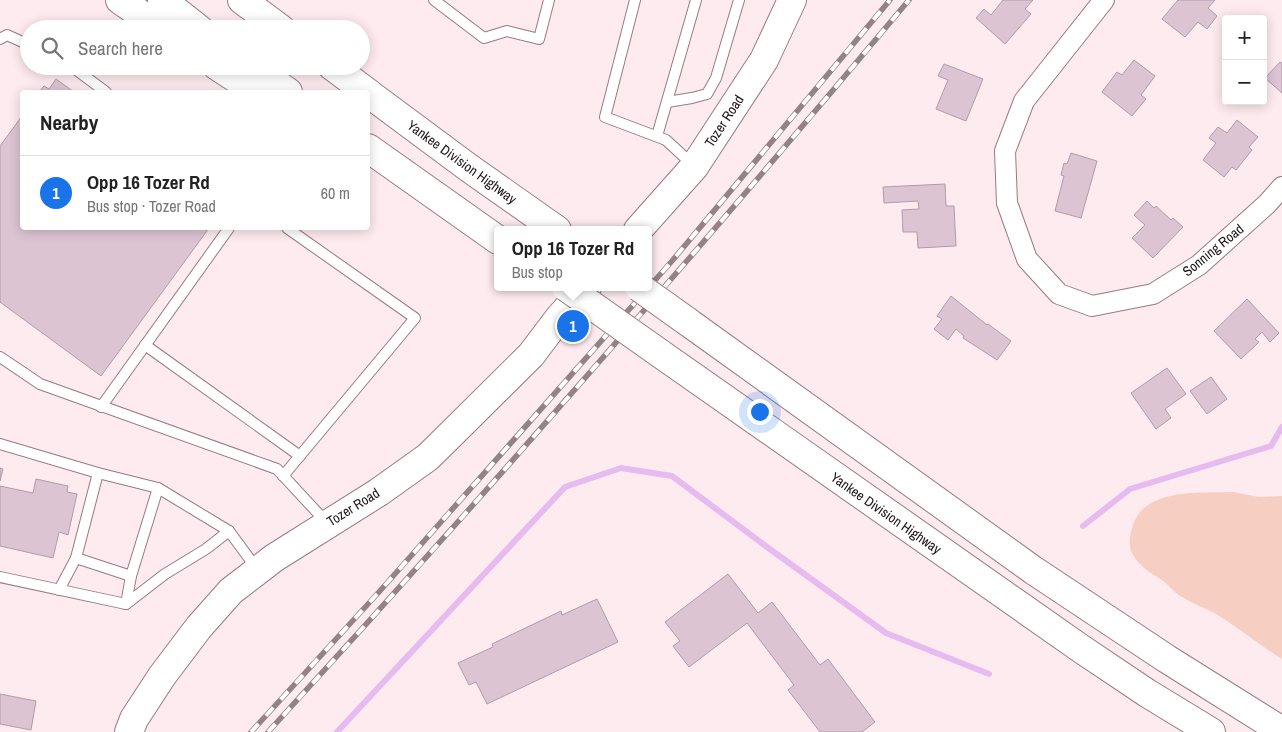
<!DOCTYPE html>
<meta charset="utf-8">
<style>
body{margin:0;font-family:"Archivo Narrow",sans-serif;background:#f2f2f2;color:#222}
.controls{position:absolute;right:15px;top:15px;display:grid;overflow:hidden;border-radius:5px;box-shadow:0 2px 12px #0003}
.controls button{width:45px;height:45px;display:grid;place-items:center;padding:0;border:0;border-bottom:1px solid #e0e0e0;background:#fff;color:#222;font:25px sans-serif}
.you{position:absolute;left:759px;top:411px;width:18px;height:18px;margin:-12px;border:4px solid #fff;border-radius:50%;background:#1a73e8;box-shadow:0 0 0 8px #1a73e833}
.badge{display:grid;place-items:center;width:32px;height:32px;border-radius:50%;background:#1a73e8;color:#fff;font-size:16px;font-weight:700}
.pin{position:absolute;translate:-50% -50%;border:2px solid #fff;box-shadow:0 1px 5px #0006}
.popup{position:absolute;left:494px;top:226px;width:158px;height:65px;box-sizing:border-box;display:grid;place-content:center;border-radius:5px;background:#fff;filter:drop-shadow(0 1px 4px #0005);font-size:16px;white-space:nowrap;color:#767676}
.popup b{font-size:19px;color:#222}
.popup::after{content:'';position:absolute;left:50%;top:100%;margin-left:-10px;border:10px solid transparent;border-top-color:#fff}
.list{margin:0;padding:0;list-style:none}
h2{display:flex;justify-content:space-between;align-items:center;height:65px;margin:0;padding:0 20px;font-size:21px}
h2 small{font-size:16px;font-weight:400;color:#767676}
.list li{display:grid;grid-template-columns:32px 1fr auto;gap:15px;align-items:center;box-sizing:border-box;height:75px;padding:0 20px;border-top:1px solid #e0e0e0}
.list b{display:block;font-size:19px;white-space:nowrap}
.list p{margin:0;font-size:16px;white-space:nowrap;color:#767676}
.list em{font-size:16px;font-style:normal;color:#767676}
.icon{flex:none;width:28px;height:28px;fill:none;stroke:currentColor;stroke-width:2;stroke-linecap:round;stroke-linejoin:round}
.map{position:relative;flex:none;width:1282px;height:732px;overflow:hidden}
.search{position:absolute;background:#fff;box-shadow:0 2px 12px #0003;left:20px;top:20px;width:350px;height:55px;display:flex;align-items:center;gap:12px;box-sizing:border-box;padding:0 18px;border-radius:28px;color:#767676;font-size:19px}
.panel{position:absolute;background:#fff;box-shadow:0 2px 12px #0003;left:20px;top:90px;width:350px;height:140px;border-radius:5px}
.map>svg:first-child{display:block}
</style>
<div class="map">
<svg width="1282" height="732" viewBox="0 0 1282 732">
<rect width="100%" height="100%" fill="#feebf0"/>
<path fill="#f7cfc2" d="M1233,492L1259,497L1282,496V659C1259,645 1239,628 1216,614C1205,608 1193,604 1182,597C1174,593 1169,585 1162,580C1151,573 1140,567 1133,555C1127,545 1130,533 1134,522C1148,488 1202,493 1233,492Z"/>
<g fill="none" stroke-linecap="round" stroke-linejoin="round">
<g stroke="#e6bbef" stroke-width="6">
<path d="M1083,526L1130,489L1271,446L1282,427"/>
<path d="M337,732L565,487L621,468L672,476L767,547L886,633L989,674"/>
</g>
</g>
<g fill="#ddc4d3" stroke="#b29aa9">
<path d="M1003,0H1033L1025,9L1031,14L1005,44L976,18L984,9L991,15Z"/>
<path d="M1178,0H1215L1208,8L1217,16L1207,29L1198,22L1185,37L1162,19Z"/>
<path d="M1134,60L1155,76L1141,95L1146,99L1132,116L1102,92L1117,72L1122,75Z"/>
<path d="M1280,62L1282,63V93L1265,78Z"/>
<path d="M944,64L983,79L966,121L936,109L948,80L938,76Z"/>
<path d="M56,79L74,92H39L44,86L49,89Z"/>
<path d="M22,116V228H209L101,376L0,302V146Z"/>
<path d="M1237,120L1258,137L1249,147L1252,150L1236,170L1232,167L1224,177L1203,160L1216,143L1209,138L1218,127L1227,133Z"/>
<path d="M1071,153L1097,161L1081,218L1055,211L1064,176L1061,175L1064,163L1067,164Z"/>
<path d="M945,184L946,206H954L956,246L918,248L917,232H903L902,210L919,209L918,201L884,203L883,187Z"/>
<path d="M1147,201L1154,208L1156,206L1171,220L1173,218L1183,227L1153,258L1132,238L1145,225L1134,215Z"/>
<path d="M951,296L987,325L988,324L1011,341L997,360L963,338L964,336L956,329L948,340L934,329L942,319L937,316Z"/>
<path d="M1247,299L1279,333L1270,342L1262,332L1255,339L1259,342L1241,359L1214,331Z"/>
<path d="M1167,368L1186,394L1165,409L1171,418L1156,429L1131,393Z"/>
<path d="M1211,377L1227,399L1207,414L1190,391Z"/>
<path d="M0,468L3,469L0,481Z"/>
<path d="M36,479L68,486L67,492L77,494L68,535L59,532L53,558L0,546V486L33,493Z"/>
<path d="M728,574L758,613L772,602L820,665L828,659L875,722L862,732H820L788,690L794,685L747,623L689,667L673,646L680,641L665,622Z"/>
<path d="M597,599L618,642L487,704L476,682L469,685L458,663L493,647L492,644L561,611L562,615Z"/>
<path d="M0,694L36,701L31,730L0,724Z"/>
</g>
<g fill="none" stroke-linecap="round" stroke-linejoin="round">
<defs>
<g id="lane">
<path d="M434,0L484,38L507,31L539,39L549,0"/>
<path d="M635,0L605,117L666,140L694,166"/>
<path d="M0,39L7,35L29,45"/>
<path d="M71,66L106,92"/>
<path d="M667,102L692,98L707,94L716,78L739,0"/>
<path d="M657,136L696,0"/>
<path d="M145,345L300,456"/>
<path d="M0,357L40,384L277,469L327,523"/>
<path d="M101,407L229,228"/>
<path d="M0,444L98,473L158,488L229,531L257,569"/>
<path d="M283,476L415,318L287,228"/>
<path d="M76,558L131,576"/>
<path d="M0,577L126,604L165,574L206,549L229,531"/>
<path d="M59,590L76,558L98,473"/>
<path d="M126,604L131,576L158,488"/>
</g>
<path id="street" d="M1104,0L1024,101L1005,151L1007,203L1027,259L1059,294L1092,306L1153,294L1199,265L1267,204L1282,187"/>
<g id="secondary">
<path d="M638,230L694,167L764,60L792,0"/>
<path d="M129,732L134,719L162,676L199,627L231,591L274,558L379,492L428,457L531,355L559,318L587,287"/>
</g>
<g id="highway">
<path d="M120,0L162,29"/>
<path d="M162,0L199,29"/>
<path d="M242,0L281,29"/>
<path d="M217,66L257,92"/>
<path d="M251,66L288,92"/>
<path d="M332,66L367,92"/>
<path d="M368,93L469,168L557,230"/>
<path d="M368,148L498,240"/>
<path d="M688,322L1033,570L1167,659L1282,731"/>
<path d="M658,352L1080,648L1147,693L1211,732"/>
</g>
</defs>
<use href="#lane" stroke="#967b83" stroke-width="12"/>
<use href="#street" stroke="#967b83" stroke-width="22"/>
<use href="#secondary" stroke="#967b83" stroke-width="30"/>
<use href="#highway" stroke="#967b83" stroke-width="30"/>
<use href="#lane" stroke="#fff" stroke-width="10"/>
<use href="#street" stroke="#fff" stroke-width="20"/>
<use href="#secondary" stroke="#fff" stroke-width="28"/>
<use href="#highway" stroke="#fff" stroke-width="28"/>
<defs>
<g id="rail">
<path d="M251,732L379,592L672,261L890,0"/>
<path d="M268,732C487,493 701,248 909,0"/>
</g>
</defs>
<use href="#rail" stroke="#928387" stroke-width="5.5"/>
<use href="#rail" stroke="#fff" stroke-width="4" stroke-dasharray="11" stroke-linecap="butt"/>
<defs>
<g id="highway-bridge">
<path d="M566,287L658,352"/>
<path d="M639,287L688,322"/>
</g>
</defs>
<use href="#highway-bridge" stroke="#967b83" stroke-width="30" stroke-linecap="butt"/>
<use href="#highway-bridge" stroke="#fff" stroke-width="28"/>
</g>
<g text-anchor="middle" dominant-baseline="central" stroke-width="4" stroke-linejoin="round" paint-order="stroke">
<g font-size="14" fill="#1f1517" stroke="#fff">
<text transform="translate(724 121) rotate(-57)">Tozer Road</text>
<text transform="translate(462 162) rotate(36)">Yankee Division Highway</text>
<text transform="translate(1213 250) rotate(-39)">Sonning Road</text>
<text transform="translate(353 507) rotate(-32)">Tozer Road</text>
<text transform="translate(886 513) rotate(35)">Yankee Division Highway</text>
</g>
</g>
</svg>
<div class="controls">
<button>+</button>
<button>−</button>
</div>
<div class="you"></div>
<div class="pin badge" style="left:573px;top:326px">1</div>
<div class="popup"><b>Opp 16 Tozer Rd</b>Bus stop</div>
<div class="search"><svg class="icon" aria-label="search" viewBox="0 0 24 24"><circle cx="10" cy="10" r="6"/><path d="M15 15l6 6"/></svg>Search here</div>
<section class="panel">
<h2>Nearby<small></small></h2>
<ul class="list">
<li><span class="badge">1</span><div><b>Opp 16 Tozer Rd</b><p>Bus stop · Tozer Road</p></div><em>60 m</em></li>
</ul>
</section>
</div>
